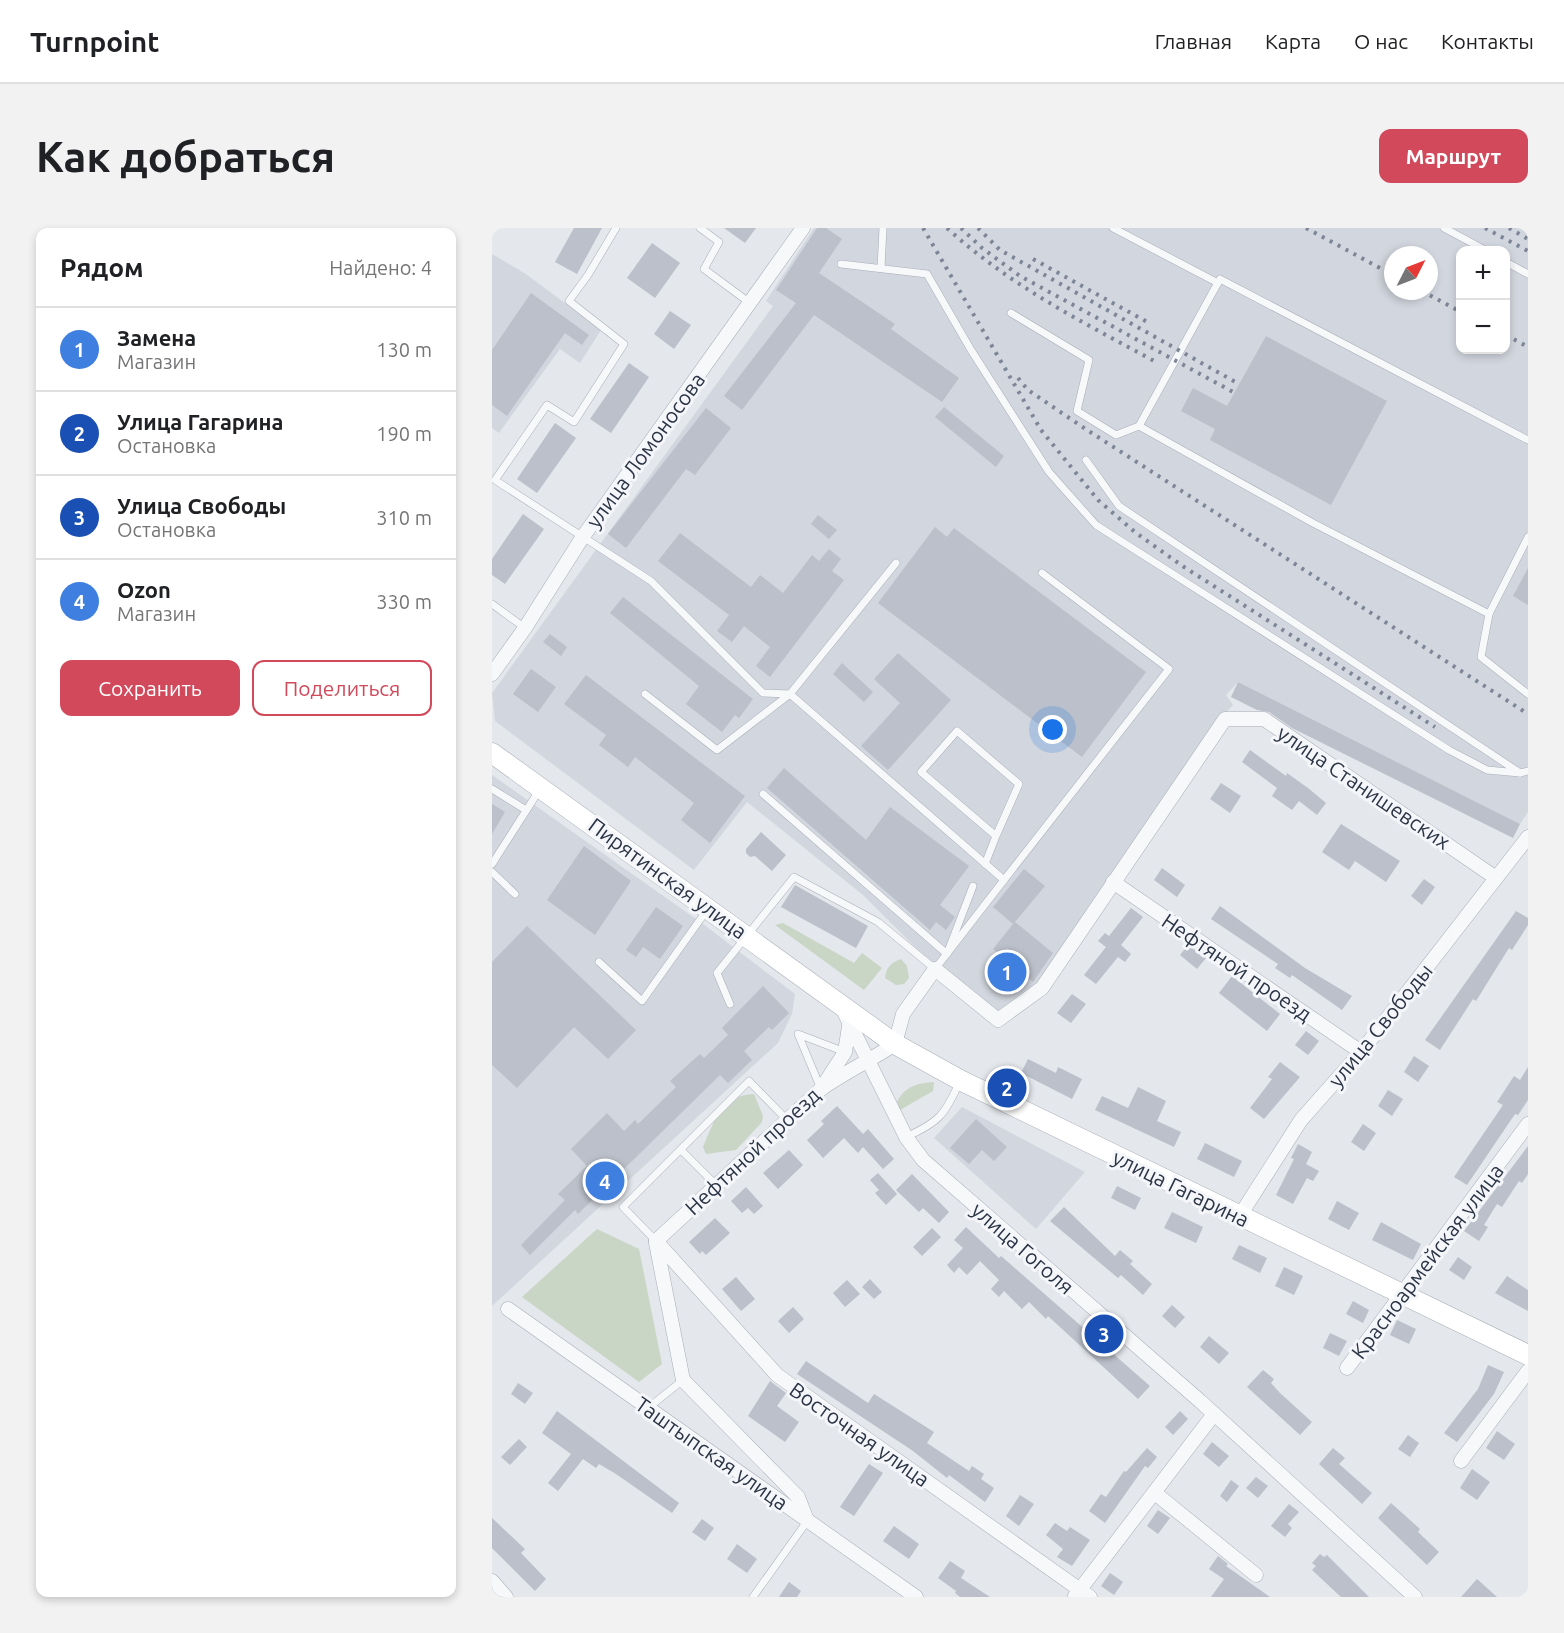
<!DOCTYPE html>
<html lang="ru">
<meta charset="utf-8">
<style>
body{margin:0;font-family:Ubuntu,sans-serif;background:#f2f2f2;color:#202124}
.controls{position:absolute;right:18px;top:18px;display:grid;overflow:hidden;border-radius:12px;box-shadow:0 3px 9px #0003}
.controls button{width:54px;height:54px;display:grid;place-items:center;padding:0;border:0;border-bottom:2px solid #e0e0e0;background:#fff;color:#202124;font:30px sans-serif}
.compass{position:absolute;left:892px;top:18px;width:54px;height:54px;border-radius:50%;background:#fff;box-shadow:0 3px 9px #0003;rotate:48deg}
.you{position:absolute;left:561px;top:502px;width:21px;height:21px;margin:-15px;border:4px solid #fff;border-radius:50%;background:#1a73e8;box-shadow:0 0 0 9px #1a73e833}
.badge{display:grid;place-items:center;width:39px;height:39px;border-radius:50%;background:#d1495b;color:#fff;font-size:20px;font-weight:700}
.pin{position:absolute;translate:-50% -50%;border:3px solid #fff;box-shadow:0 2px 6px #0006}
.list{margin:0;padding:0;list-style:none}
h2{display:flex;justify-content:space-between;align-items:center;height:78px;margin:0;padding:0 24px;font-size:26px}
h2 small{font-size:20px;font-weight:400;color:#757577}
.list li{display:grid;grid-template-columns:39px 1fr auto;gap:18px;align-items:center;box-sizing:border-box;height:84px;padding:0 24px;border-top:2px solid #e0e0e0}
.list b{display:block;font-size:22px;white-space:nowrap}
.list p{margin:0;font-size:20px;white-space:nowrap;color:#757577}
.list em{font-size:20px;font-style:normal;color:#757577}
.actions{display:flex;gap:12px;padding:18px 24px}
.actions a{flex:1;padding:14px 0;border:2px solid #d1495b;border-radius:12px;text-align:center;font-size:21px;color:#d1495b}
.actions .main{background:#d1495b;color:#fff}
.map{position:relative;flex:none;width:1036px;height:1369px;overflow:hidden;border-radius:12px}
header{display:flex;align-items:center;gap:36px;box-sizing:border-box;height:84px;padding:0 30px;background:#fff;border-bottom:2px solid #e0e0e0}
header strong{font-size:28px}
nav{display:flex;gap:33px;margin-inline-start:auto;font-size:21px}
.intro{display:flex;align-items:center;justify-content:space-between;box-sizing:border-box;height:144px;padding:0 36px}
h1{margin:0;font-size:42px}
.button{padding:15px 27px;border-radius:12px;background:#d1495b;color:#fff;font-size:21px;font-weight:700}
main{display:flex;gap:36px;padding:0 36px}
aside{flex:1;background:#fff;border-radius:12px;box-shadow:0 3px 9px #0003}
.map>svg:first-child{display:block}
</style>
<header>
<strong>Turnpoint</strong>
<nav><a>Главная</a><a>Карта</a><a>О нас</a><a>Контакты</a></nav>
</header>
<div class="intro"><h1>Как добраться</h1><a class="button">Маршрут</a></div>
<main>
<aside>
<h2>Рядом<small>Найдено: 4</small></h2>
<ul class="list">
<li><span class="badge" style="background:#3f7fe0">1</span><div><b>Замена</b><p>Магазин</p></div><em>130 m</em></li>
<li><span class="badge" style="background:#1a4fb4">2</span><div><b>Улица Гагарина</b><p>Остановка</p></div><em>190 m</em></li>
<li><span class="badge" style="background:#1a4fb4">3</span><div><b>Улица Свободы</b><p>Остановка</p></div><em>310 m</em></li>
<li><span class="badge" style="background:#3f7fe0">4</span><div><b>Ozon</b><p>Магазин</p></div><em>330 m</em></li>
</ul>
<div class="actions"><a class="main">Сохранить</a><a>Поделиться</a></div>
</aside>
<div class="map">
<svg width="1036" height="1369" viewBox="0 0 1036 1369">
<rect width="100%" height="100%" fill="#e4e7ec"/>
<g fill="#d2d6de" fill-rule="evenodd">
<path d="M322,0H1036V584L1028,596L746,454L734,467L741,477L711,511L547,757L507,787L425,721L371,667L255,574L202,642L3,493L0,465L281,78L274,73ZM969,22H1014V122H969ZM901,27H937V63H901Z"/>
<path d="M0,26L34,46L109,102L88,135L68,121L7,205L0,200Z"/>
<path d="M0,547L211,696L303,766L300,786L286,815L0,1078Z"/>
<path d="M470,879L593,944L544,1001L442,910Z"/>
</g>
<g fill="#c9d6c5">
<path d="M291,695L362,735L370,725L390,740L372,762L283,697Z"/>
<path d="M409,731L415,738L417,750L412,756L404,757L393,750C394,739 399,735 409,731Z"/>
<path d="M442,854L441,863L408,882L405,873C414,858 426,855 442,854Z"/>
<path d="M262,866L271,888L270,894L244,922L214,926L211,919C222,893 230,867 262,866Z"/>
<path d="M105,1001L147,1021L170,1136L147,1154L30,1069Z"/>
</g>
<g fill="#bbc0ca">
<path d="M82,0H110L85,46L63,34Z"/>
<path d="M232,0H264L253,15Z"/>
<path d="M325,0H334L350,11L327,45L403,96L399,101L467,150L450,174L322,87L250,182L232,168L304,75L284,62Z"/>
<path d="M160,15L188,35L163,70L135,50Z"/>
<path d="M39,65L97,107L90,117L73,105L15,188L0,177V122Z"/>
<path d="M178,83L199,97L182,121L162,106Z"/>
<path d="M774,108L895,173L839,277L718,212L723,201L689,183L701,160L735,178Z"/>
<path d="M137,135L157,149L119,205L98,191Z"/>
<path d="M452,179L512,228L504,239L443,189Z"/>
<path d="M214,180L239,200L203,247L194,241L134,320L116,306Z"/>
<path d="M63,195L84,210L45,265L25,251Z"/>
<path d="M31,286L52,301L13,356L0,347V331Z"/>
<path d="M326,287L345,302L337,311L319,296Z"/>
<path d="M443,299L455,309L462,300L654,444L590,529L386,375Z"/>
<path d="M188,305L259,359L268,347L291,365L320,327L327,333L337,321L349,331L340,343L352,352L278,449L264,438L278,419L252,398L240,414L225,403L237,387L166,333Z"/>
<path d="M1036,340V377L1021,368Z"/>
<path d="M131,369L261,471L247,490L243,487L230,504L194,476L207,458L118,385Z"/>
<path d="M58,406L75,419L69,428L51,414Z"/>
<path d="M406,425L459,472L396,542L369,518L408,475L382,451Z"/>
<path d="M350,435L381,464L372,474L341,446Z"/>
<path d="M39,441L64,459L46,484L21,466Z"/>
<path d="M94,447L253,568L218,615L189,592L202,575L143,529L136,539L107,517L114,507L72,476Z"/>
<path d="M746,454L1028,596L1021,610L800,500L777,484L765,482L739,469Z"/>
<path d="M758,522L794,548L795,545L816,560L834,575L825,587L807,573L800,582L780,568L785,560L750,534Z"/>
<path d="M292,540L374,612L398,579L477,638L448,677L463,689L454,702L444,694L438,702L275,560Z"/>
<path d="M729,555L749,568L738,585L718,571Z"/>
<path d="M0,576L13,584L0,606Z"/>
<path d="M849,596L908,633L894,654L863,633L857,642L830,624Z"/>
<path d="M269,604L294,627L280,643L263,628L258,629L254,625V621Z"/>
<path d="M92,618L139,653L103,707L55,672Z"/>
<path d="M670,640L693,657L685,669L662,652Z"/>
<path d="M532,641L553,658L523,694L561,725L541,754L501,721L521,696L501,679Z"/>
<path d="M932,651L943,659L930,677L919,668Z"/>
<path d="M303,657L376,698L364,720L289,679Z"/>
<path d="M728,678L813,740L860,768L850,782L800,747L798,750L783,740L786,736L719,691Z"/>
<path d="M164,679L191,698L168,731L151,719L144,729L134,722Z"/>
<path d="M639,680L651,689L629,717L639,726L633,734L626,729L604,756L592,747L614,719L606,713L613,705L617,708Z"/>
<path d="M1024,683L1036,690V697L1020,722L1017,720L984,773L981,771L948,822L933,812Z"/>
<path d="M35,698L144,802L116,831L82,799L25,860L0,837V734Z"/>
<path d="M696,717L714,730L705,741L688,727Z"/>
<path d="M740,748L788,786L775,803L727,765Z"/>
<path d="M271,758L297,785L280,802L277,799L252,823L260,832L236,855L228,847L86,986L83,982L38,1027L29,1017L73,972L66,966L95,938L79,921L115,885L132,903L143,892L146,896L184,859L178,853L208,826L212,830L236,807L230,800Z"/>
<path d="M580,766L594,776L579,795L565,785Z"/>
<path d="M814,803L827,813L816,827L803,817Z"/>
<path d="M922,828L937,838L926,854L912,844Z"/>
<path d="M536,831L564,845L566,839L590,851L580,871L529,845Z"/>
<path d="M788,834L808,849L772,891L758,880L780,851L776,849Z"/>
<path d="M1036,839V872L1026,887L1023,886L975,957L962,949L1011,877L1005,874L1022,848L1028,852Z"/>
<path d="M646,859L674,873L665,893L689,904L682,919L603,882L610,868L636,880Z"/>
<path d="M896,862L911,871L900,888L886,878Z"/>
<path d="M345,878L371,906L376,901L402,931L391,941L371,919L366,925L352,910L331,930L315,912L332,896L329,893Z"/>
<path d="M484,891L515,919L502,933L490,922L477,936L458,920Z"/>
<path d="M871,896L884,905L872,923L859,914Z"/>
<path d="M713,915L750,933L742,949L705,931Z"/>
<path d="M806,916L820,924L814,936L827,943L821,953L815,950L801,976L784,967L802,931L799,930Z"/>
<path d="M1036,918V946L1030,955L1027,953L1010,979L1005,976L992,997L996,999L987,1013L972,1003Z"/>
<path d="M297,922L311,937L286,961L271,945Z"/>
<path d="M386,945L405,966L394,977L383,965L387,962L378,952Z"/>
<path d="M420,946L457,984L447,995L431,980L427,984L404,962Z"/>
<path d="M625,958L649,970L643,982L619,970Z"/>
<path d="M254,959L271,978L262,986L256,980L250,985L239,973Z"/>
<path d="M845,973L867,985L857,1002L836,991Z"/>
<path d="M572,979L623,1028L628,1022L641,1033L638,1036L660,1056L651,1067L629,1047L626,1050L558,993Z"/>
<path d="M680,984L711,999L704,1015L672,1000Z"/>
<path d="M223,990L238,1005L214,1027L210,1023L208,1026L197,1014Z"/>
<path d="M889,994L929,1016L921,1032L880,1012Z"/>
<path d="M474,999L507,1030L509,1028L658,1158L646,1171L556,1088L554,1091L537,1074L530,1081L512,1063L507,1069L499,1061L507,1052L488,1033L475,1047L467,1039L462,1045L455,1037L471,1020L462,1012Z"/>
<path d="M440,1000L449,1009L430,1028L421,1019Z"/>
<path d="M747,1017L775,1030L768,1045L740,1031Z"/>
<path d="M966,1029L980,1039L972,1052L957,1042Z"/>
<path d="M792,1039L811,1048L802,1067L783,1058Z"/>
<path d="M1015,1048L1036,1062V1083L1003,1065Z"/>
<path d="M244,1049L263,1071L249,1083L230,1061Z"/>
<path d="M378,1051L390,1064L382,1071L370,1059Z"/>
<path d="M355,1052L368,1066L353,1079L341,1065Z"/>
<path d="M861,1073L877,1082L871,1095L854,1086Z"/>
<path d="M680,1077L693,1089L683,1100L670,1088Z"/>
<path d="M301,1079L312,1091L297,1105L286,1093Z"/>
<path d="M905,1092L924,1101L917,1116L898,1107Z"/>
<path d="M838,1105L855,1113L847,1128L831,1120Z"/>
<path d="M717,1108L737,1125L727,1136L708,1119Z"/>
<path d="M314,1133L376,1175L382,1166L442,1204L435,1215L477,1243L480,1238L492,1246L489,1251L502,1260L493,1274L457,1247L455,1250L421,1223L305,1146Z"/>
<path d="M996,1137L1012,1144L1002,1166L965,1214L952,1205L986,1161Z"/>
<path d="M771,1142L782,1151L779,1155L788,1165L820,1194L808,1207L755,1159Z"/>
<path d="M278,1153L294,1165L285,1178L307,1194L293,1214L256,1188Z"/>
<path d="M26,1155L41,1165L33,1176L19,1166Z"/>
<path d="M65,1183L187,1275L180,1285L124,1246L107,1236L104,1240L91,1231L66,1263L56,1255L79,1226L50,1205Z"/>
<path d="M688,1183L696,1191L681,1207L673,1199Z"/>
<path d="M1005,1203L1023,1216L1012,1232L994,1220Z"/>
<path d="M916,1207L927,1215L918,1229L906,1221Z"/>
<path d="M27,1211L35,1219L18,1237L9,1229Z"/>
<path d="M720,1214L737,1228L727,1239L711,1226Z"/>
<path d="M655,1220L665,1229L656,1240L653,1238L613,1295L597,1283L609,1266L614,1269L632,1243L634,1244Z"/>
<path d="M841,1220L853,1230L847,1236L880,1265L870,1276L827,1236Z"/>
<path d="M377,1236L391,1245L362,1288L348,1279Z"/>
<path d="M980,1241L998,1254L985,1272L968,1260Z"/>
<path d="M764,1249L776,1258L766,1270L754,1260Z"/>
<path d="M739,1252L747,1258L735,1274L728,1268Z"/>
<path d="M528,1267L542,1276L527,1298L514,1288Z"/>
<path d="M899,1275L928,1301L926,1304L947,1324L935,1337L886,1290Z"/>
<path d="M797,1276L807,1284L796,1296L800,1300L793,1309L779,1298Z"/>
<path d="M666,1282L678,1290L666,1306L655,1298Z"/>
<path d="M0,1290L33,1321L29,1325L54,1351L43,1363L0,1320Z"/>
<path d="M210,1291L222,1300L213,1313L200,1304Z"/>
<path d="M563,1295L575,1303L578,1299L598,1312L580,1338L565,1329L571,1321L554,1307Z"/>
<path d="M402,1298L427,1316L417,1331L391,1313Z"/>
<path d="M245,1316L265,1331L255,1345L235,1331Z"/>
<path d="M828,1326L832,1329L835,1327L877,1369H849L820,1342L824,1338L820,1335Z"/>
<path d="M726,1328L736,1336L734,1338L778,1369H719L732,1351L717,1341Z"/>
<path d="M458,1333L473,1343L469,1350L498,1369H468L463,1365L464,1363L446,1350Z"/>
<path d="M618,1345L631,1354L622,1367L609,1358Z"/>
<path d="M985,1351L1005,1369H969Z"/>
<path d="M297,1354L309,1363L305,1369H287Z"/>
</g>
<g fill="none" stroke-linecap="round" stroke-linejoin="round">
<defs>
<g id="lane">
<path d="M124,0L96,47L77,73L132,116L82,194L55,177L3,252L159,353L271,465L298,466L404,335"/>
<path d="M208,0L227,14L212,41L258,75"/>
<path d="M621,0L726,55"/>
<path d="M952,0L993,22"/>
<path d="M1014,34L1036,46"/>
<path d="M349,36L435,46L479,122L557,244L604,297L957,522L995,542L1028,545"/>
<path d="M389,40L391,0"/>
<path d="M519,85L597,132L585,183L624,207L647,198L821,295L997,386"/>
<path d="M647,198L728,51L1036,212"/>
<path d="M594,232L627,278L1028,545L1036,543"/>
<path d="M1036,309L997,386L989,429L1036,466"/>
<path d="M0,376L33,400"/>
<path d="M153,466L225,522L298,466L512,652L443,741L386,694L302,649L225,745L238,776"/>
<path d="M0,561L34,582"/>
<path d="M271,566L455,726L481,658"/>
<path d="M0,636L48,561"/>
<path d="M493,636L504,608L429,544L465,503L527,556L504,608"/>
<path d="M0,644L23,666"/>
<path d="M512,652L677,441L550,345"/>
<path d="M107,734L150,773L215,682"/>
<path d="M329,861L306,806L353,824"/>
<path d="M414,909C447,894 453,887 468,853"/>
<path d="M189,922L224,957"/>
<path d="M164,1013L131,979L257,853L295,892"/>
<path d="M156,1180L191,1152"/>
<path d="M261,1369L316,1292"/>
</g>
<g id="street">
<path d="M0,446L33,400L90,310L311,0"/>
<path d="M621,654L869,824"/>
<path d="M351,782L414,909L431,932L708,1173L923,1369"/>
<path d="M329,861C353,844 379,832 403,816L411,786L443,741L506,792L550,760L733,491H772L1004,650"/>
<path d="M747,989L809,892L869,824L1036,609"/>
<path d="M164,1013L285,1147L598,1369"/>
<path d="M164,1013L329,861L353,824L358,792"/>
<path d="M164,1015L191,1152L306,1269L315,1292"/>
<path d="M16,1081L424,1369"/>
<path d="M855,1140L1036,896"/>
<path d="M969,1233L1036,1143"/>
<path d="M663,1265L764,1347"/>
<path d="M0,1353L14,1369"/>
<path d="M583,1368L722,1186"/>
</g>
<path id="secondary" d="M0,525L403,816L468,852L1036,1127"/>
</defs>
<use href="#lane" stroke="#a9aeb7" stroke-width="8"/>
<use href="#street" stroke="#a9aeb7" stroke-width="15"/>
<use href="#secondary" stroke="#a9aeb7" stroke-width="21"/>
<use href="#lane" stroke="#f7f8fa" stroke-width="7"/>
<use href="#street" stroke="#f7f8fa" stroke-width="14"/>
<use href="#secondary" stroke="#fff" stroke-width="20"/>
<g stroke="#7d8696" stroke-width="4" stroke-dasharray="3 6" stroke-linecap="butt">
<path d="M431,0L549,202L606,272L644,305L692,339L943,499"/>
<path d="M455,0C517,57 590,94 664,134"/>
<path d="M469,0L490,20L528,48L743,165"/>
<path d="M486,0L508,22L747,156"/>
<path d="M814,0L901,47"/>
<path d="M993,0L1036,23"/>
<path d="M1017,0L1036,11"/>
<path d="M541,31L657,95"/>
<path d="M930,63L969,84"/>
<path d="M1014,107L1036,119"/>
<path d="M526,150L536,162L595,202L1036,486"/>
</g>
</g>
<g text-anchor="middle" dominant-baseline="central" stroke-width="6" stroke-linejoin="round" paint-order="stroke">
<g font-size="21" fill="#2b3445" stroke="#f4f6f9">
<text transform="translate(153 222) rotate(-54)">улица Ломоносова</text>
<text transform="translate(872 559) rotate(34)">улица Станишевских</text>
<text transform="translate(176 650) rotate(36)">Пирятинская улица</text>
<text transform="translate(745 739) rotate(34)">Нефтяной проезд</text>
<text transform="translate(888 797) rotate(-51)">улица Свободы</text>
<text transform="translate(260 923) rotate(-43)">Нефтяной проезд</text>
<text transform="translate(689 960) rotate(26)">улица Гагарина</text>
<text transform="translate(531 1020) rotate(41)">улица Гоголя</text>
<text transform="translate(935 1033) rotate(-53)">Красноармейская улица</text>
<text transform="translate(368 1206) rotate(35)">Восточная улица</text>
<text transform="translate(220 1225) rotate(35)">Таштыпская улица</text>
</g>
</g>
</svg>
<div class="controls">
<button>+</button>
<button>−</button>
</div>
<svg class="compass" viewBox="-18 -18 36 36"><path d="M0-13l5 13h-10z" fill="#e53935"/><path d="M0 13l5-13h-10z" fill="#757577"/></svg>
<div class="you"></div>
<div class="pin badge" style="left:515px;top:744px;background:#3f7fe0">1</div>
<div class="pin badge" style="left:515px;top:860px;background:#1a4fb4">2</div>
<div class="pin badge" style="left:612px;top:1106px;background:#1a4fb4">3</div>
<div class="pin badge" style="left:113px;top:953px;background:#3f7fe0">4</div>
</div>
</main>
